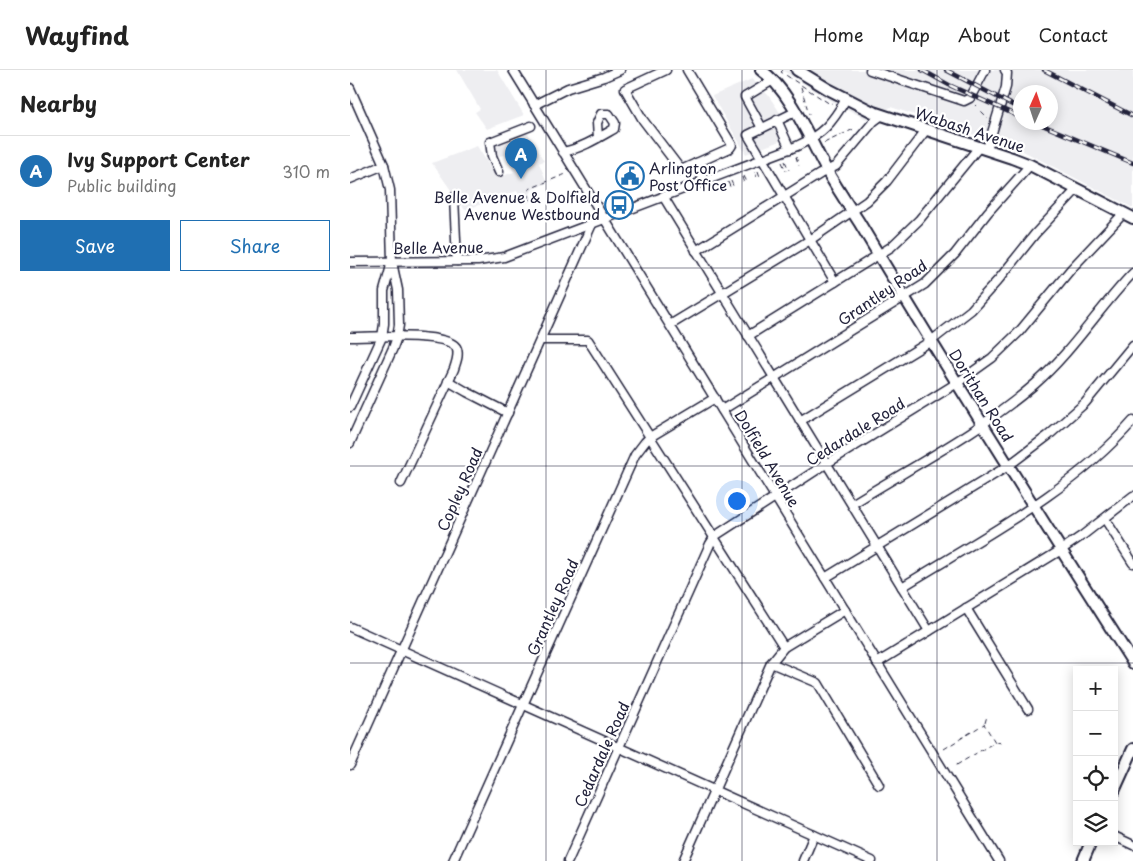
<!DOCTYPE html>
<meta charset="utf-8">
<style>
body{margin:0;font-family:"Playpen Sans",sans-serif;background:#f2f2f2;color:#222}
.controls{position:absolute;right:15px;bottom:15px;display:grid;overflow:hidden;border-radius:0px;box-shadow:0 2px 12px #0003}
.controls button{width:45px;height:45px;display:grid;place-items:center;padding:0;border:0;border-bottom:1px solid #e0e0e0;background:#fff;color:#222;font:25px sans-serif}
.compass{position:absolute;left:663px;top:15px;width:45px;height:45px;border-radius:50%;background:#fff;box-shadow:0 2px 12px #0003;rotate:3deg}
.you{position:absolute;left:386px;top:430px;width:18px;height:18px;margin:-12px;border:4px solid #fff;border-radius:50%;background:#1a73e8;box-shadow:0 0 0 8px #1a73e833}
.badge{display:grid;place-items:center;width:32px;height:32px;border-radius:50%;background:#1f6fb2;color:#fff;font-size:16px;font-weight:700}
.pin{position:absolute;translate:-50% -41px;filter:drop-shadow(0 1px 2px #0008)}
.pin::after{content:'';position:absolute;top:26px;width:18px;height:15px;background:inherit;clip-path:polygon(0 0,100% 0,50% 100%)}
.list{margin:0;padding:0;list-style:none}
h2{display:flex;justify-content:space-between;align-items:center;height:65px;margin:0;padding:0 20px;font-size:21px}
h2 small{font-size:16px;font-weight:400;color:#767676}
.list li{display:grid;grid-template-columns:32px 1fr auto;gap:15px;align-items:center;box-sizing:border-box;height:70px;padding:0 20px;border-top:1px solid #e0e0e0}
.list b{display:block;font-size:19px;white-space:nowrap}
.list p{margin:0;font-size:16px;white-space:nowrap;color:#767676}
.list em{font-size:16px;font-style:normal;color:#767676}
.actions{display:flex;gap:10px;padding:15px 20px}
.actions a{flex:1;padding:11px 0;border:1px solid #1f6fb2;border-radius:0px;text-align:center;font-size:18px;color:#1f6fb2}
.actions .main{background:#1f6fb2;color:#fff}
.icon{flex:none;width:28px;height:28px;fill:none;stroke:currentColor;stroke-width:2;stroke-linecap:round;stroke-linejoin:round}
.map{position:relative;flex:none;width:783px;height:791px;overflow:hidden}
header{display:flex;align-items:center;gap:30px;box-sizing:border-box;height:70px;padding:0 25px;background:#fff;border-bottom:1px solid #e0e0e0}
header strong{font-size:24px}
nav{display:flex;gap:28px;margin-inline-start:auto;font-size:18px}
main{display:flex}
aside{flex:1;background:#fff}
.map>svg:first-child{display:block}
</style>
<header>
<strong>Wayfind</strong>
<nav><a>Home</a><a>Map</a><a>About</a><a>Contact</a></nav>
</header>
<main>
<aside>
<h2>Nearby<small></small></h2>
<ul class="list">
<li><span class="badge">A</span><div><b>Ivy Support Center</b><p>Public building</p></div><em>310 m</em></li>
</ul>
<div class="actions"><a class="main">Save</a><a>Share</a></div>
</aside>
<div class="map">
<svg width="783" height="791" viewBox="0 0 783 791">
<rect width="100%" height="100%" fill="#fff"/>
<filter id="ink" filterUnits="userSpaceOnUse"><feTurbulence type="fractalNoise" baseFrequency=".02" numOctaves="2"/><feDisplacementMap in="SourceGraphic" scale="10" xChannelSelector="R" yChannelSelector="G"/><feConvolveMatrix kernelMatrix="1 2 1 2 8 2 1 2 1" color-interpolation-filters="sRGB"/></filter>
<g filter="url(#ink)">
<g fill="#eeeef1" fill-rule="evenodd">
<path d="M107,0H147L174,45L137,59L125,42L130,39Z"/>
<path d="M432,0H783V138L673,81L541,37L516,49L481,31ZM670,22H700V52H670Z"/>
<path d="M402,9L418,25L431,44L440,67L396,84L362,26Z"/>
<path d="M175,58L194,91L189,93L197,113L183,119L180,124L184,130L176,133L167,121L115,140L82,93L127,76L147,108L164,102L155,85L149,86L142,71Z"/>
</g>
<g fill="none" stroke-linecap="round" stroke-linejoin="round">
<defs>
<g id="minor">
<path d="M163,0L649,791"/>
<path d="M316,0L275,19L293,50L331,100L380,78L382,75L337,0"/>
<path d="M520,0L614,31L620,28L635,0"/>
<path d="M0,18L34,95L40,120L42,192L48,220L49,255L47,267L43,278L0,373"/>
<path d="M184,35L218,18L254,7L270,0"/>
<path d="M445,42L398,65L485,212"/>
<path d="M427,50L440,79"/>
<path d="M412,58L395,27L423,10"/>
<path d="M637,79L656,17L657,3L655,0"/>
<path d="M213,82C232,78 248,68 264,59L265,53L259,44H251L247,53L248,68"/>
<path d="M346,93L354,111"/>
<path d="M149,102L142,86L140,72L181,56"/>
<path d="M0,109L34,95"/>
<path d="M313,126L579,561"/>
<path d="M104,127L107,191"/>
<path d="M346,181L470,104L486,96L524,51L532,45"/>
<path d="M0,192L128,191L154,187L447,76C473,64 482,53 496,29"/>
<path d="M320,255L460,170L517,131L537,111L576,60"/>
<path d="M398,266L541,177L569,150L629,77"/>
<path d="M0,267C20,267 95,262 106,277C110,284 106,292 104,299L51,413"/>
<path d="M191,270H238L434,577"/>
<path d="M98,311L117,322L158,343"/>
<path d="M0,337L32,267L34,254V221L42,192"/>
<path d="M372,340L575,214L605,184L638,142L680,95"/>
<path d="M450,351L581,271L621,240L649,209L685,164L727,119"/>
<path d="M502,434C563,396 630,362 685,314C723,281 749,238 783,203"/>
<path d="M755,449L783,493"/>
<path d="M475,508L658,396L699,365L735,333L783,275"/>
<path d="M552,517C631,468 721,422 783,351"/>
<path d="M616,538L678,639"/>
<path d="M0,557L522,791"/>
<path d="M421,593L468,613L529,715"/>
<path d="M527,593L711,480L733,465L783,426"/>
<path d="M0,695L242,154"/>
<path d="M764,766L783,775"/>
<path d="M103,791L285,385L295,372L300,367L365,328"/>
<path d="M218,791L360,474L365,466L476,394L607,313L642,288L669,262L721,199L774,143"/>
<path d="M333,791L421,593L434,577L495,540"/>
<path d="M453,791L464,765"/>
</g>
<g id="major">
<path d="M411,0C440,20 460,70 477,101C487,118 498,135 509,152C598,301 690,447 783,593"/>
<path d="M447,0L478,19L523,42L662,88L680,95L783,148"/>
<path d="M764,721L783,679"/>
<path d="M733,791L741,772"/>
</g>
</defs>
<use href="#minor" stroke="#22223b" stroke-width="11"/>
<use href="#major" stroke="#22223b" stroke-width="14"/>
<g stroke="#22223b" stroke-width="1" stroke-dasharray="5 4" stroke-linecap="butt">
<path d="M433,0L431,2L480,34L482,33"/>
<path d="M451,17L459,44"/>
<path d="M625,35L638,48"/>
<path d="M474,73L506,58"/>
<path d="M446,87L449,96"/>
<path d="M435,91L439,100"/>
<path d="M432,92L436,101"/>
<path d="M408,101L410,107"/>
<path d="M405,102L407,108"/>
<path d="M394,106L397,112"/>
<path d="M392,107L394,114"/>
<path d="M381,111L384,118"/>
<path d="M378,112L381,119"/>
<path d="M180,130L178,124L179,119L216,104"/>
<path d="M635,653L637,646"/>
<path d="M646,672L652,673"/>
<path d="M594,679L634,654L645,672L605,696"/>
</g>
<use href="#minor" stroke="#fff" stroke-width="8"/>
<use href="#major" stroke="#fff" stroke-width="10"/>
<defs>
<g id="rail">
<path d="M572,0L599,15L670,47"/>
<path d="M596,0L670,39"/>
<path d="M694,0L783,46"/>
<path d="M685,52L783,93"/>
</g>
</defs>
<use href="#rail" stroke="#22223b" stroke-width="4.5"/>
<use href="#rail" stroke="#fff" stroke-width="2.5" stroke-dasharray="8" stroke-linecap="butt"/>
</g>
</g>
<path fill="none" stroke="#22223b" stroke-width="1" stroke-opacity="0.55" d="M196,0V791M392,0V791M587,0V791M0,198H783M0,396H783M0,593H783"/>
<defs>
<symbol id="civic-ring" viewBox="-11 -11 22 22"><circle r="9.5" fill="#fff" stroke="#1f6fb2" stroke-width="1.5"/><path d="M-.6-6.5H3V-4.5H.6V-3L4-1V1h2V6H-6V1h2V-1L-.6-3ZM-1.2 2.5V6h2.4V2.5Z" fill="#1f6fb2"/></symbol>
<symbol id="bus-ring" viewBox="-11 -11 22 22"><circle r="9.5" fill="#fff" stroke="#1f6fb2" stroke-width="1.5"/><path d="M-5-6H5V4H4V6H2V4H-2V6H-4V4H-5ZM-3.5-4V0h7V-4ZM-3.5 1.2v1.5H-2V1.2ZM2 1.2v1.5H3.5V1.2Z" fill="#1f6fb2"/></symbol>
</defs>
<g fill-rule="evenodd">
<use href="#civic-ring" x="264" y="90" width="32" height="32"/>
<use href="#bus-ring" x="253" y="119" width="32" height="32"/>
</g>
<g text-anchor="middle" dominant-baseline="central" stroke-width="4.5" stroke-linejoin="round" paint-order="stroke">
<g font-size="15" fill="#22223b" stroke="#fff">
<text transform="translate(620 59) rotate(18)">Wabash Avenue</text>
<text transform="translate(88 177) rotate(-1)">Belle Avenue</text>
<text transform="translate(532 222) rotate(-34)">Grantley Road</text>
<text transform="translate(632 325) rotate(58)">Dorithan Road</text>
<text transform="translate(505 361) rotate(-32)">Cedardale Road</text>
<text transform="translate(418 388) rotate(59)">Dolfield Avenue</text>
<text transform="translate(109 419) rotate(-66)">Copley Road</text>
<text transform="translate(202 537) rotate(-66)">Grantley Road</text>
<text transform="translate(251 684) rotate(-66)">Cedardale Road</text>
</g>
<g font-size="15" fill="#22223b" stroke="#fff" text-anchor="start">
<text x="299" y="97">Arlington<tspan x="299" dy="17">Post Office</tspan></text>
<text x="250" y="126" text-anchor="end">Belle Avenue &amp; Dolfield<tspan x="250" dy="17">Avenue Westbound</tspan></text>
</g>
</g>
</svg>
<div class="controls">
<button>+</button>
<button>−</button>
<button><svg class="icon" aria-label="locate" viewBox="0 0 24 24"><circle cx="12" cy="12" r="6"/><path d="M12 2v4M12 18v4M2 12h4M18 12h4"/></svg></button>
<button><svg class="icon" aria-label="layers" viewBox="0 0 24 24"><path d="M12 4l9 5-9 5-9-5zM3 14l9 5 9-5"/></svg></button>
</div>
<svg class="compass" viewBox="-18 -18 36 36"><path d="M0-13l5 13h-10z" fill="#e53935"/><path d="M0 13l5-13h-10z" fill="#767676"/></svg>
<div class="you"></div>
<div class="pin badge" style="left:171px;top:109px">A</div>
</div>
</main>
